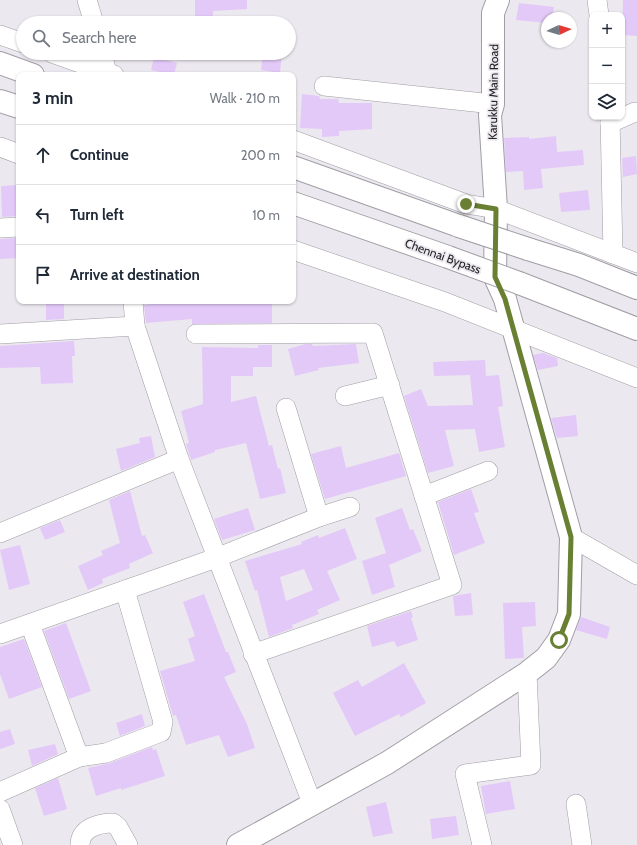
<!DOCTYPE html>
<meta charset="utf-8">
<style>
body{margin:0;font-family:Cabin,sans-serif;background:#f2f2f3;color:#1f2937}
.controls{position:absolute;right:12px;top:12px;display:grid;overflow:hidden;border-radius:8px;box-shadow:0 1px 3px #0004}
.controls button{width:36px;height:36px;display:grid;place-items:center;padding:0;border:0;border-bottom:1px solid #e0e1e3;background:#fff;color:#1f2937;font:20px sans-serif}
.compass{position:absolute;left:541px;top:12px;width:36px;height:36px;border-radius:50%;background:#fff;box-shadow:0 1px 3px #0004;rotate:86deg}
.stop{position:absolute;width:12px;height:12px;margin:-9px;border:3px solid #698032;border-radius:50%;background:#fff}
.stop.end{background:#698032;border-color:#fff;box-shadow:0 1px 4px #0008}
.list{margin:0;padding:0;list-style:none}
h2{display:flex;justify-content:space-between;align-items:center;height:52px;margin:0;padding:0 16px;font-size:17px}
h2 small{font-size:13px;font-weight:400;color:#747a83}
.list li{display:grid;grid-template-columns:26px 1fr auto;gap:12px;align-items:center;box-sizing:border-box;height:60px;padding:0 16px;border-top:1px solid #e0e1e3}
.list b{display:block;font-size:15px;white-space:nowrap}
.list em{font-size:13px;font-style:normal;color:#747a83}
.icon{flex:none;width:22px;height:22px;fill:none;stroke:currentColor;stroke-width:2;stroke-linecap:round;stroke-linejoin:round}
.map{position:relative;flex:none;width:637px;height:845px;overflow:hidden}
.search{position:absolute;background:#fff;box-shadow:0 1px 3px #0004;left:16px;top:16px;width:280px;height:44px;display:flex;align-items:center;gap:10px;box-sizing:border-box;padding:0 14px;border-radius:22px;color:#747a83;font-size:15px}
.panel{position:absolute;background:#fff;box-shadow:0 1px 3px #0004;left:16px;top:72px;width:280px;height:232px;border-radius:8px}
.map>svg:first-child{display:block}
</style>
<div class="map">
<svg width="637" height="845" viewBox="0 0 637 845">
<rect width="100%" height="100%" fill="#ece8ef"/>
<g fill="#e3c9f8" fill-rule="evenodd">
<path d="M195,0H247V9L213,11V23H195Z"/>
<path d="M623,0H637V36L622,35Z"/>
<path d="M519,3L554,7L552,18H547V23L516,20Z"/>
<path d="M263,53H282L280,73L261,70Z"/>
<path d="M154,57L177,63L174,75L151,70Z"/>
<path d="M302,94L319,96L320,99H338L339,103H372V129L339,131V136L322,137V129L300,128Z"/>
<path d="M556,136L557,152L583,150L584,165L541,169L543,188L524,190L523,171L506,172L504,138L529,137V139Z"/>
<path d="M636,156L637,174L623,177L622,158Z"/>
<path d="M18,185V216L2,217L1,186Z"/>
<path d="M588,190L590,210L561,212L559,193Z"/>
<path d="M18,238L19,258L0,259V239Z"/>
<path d="M46,301H64V319L46,320Z"/>
<path d="M184,301H272V323L192,324V319L146,323L144,305Z"/>
<path d="M74,341L75,356H72L73,383L41,384L40,367L0,368V346Z"/>
<path d="M306,344H312L313,346L356,344L359,363L318,368L319,370L295,376L288,349Z"/>
<path d="M258,345H272V367H253V376H231V402L256,396L269,446L272,445L278,469L280,468L286,493L260,499L246,443L215,450V452L191,460L186,444L189,443L181,411L203,404L202,347L258,348Z"/>
<path d="M543,353L557,358L558,366L538,370L533,355Z"/>
<path d="M485,360L486,376L499,375L503,406L498,407L505,447L479,452L475,429L445,430L454,466L428,473L404,396L421,389L428,406L473,405L470,375L434,376L433,362Z"/>
<path d="M576,415L578,436L557,438L551,418Z"/>
<path d="M151,436L155,457L121,471L116,449L140,443L139,438Z"/>
<path d="M341,446L346,468L399,453L406,476L325,499L311,454Z"/>
<path d="M471,489L479,512L474,513L485,543L454,555L438,502Z"/>
<path d="M130,491L142,536L145,535L153,553L129,564L130,568L102,579L103,583L88,590L78,566L103,555L101,551L120,543L109,500Z"/>
<path d="M248,508L255,530L222,540L214,519Z"/>
<path d="M402,508L410,530L413,529L422,551L389,565L395,587L372,595L362,561L386,553L375,518Z"/>
<path d="M60,520L65,532L45,540L40,528Z"/>
<path d="M345,528L357,559L327,571L340,600L317,610L319,614L292,625L293,628L269,637L257,590L255,591L245,561L302,544L301,542L318,535L319,538ZM304,569L313,590L286,601L280,577Z"/>
<path d="M20,545L30,584L9,590L0,550Z"/>
<path d="M471,593L473,615L455,616L453,596Z"/>
<path d="M204,594L226,652H228L236,672L224,677L247,724L255,748L228,757L219,735L186,745L176,715L173,716L160,671L195,661L188,639L195,636L183,602Z"/>
<path d="M535,602L536,626L522,627L524,658L505,659L503,603Z"/>
<path d="M411,611L413,617L411,618L418,640L397,647L394,641L372,647L367,626Z"/>
<path d="M581,617L610,627L607,639L576,630Z"/>
<path d="M66,623L91,691L69,699L44,631Z"/>
<path d="M24,639L42,687L9,699L0,674V647Z"/>
<path d="M404,663L426,703L401,717L399,714L355,736L333,693L358,680L362,687Z"/>
<path d="M142,714L145,726L120,736L116,723Z"/>
<path d="M10,729L15,744L0,749V732Z"/>
<path d="M55,744L58,754L32,766L28,750Z"/>
<path d="M152,747L153,750L156,749L165,776L121,790V788L96,796L88,768L110,763Z"/>
<path d="M58,778L67,809L44,816L35,788Z"/>
<path d="M510,781L515,809L486,814L481,786Z"/>
<path d="M386,802L393,833L373,837L366,807Z"/>
<path d="M456,816L459,835L432,839L430,819Z"/>
</g>
<g fill="none" stroke-linecap="round" stroke-linejoin="round">
<defs>
<g id="minor">
<path d="M87,0L94,23"/>
<path d="M597,0L599,15"/>
<path d="M0,35L23,43"/>
<path d="M52,53L114,75"/>
<path d="M102,53L107,73"/>
<path d="M324,86L493,104"/>
<path d="M610,117L613,254"/>
<path d="M610,123L635,112"/>
<path d="M293,140L466,204L496,209L637,263"/>
<path d="M0,147L19,154"/>
<path d="M0,228L19,227"/>
<path d="M293,250L445,302L637,378"/>
<path d="M135,326L179,459L312,803"/>
<path d="M0,334L135,326L133,301"/>
<path d="M196,334L373,333L452,585L253,654"/>
<path d="M345,396L390,385"/>
<path d="M424,496L488,471"/>
<path d="M319,517L350,507"/>
<path d="M0,533L179,459"/>
<path d="M571,537L637,575"/>
<path d="M30,624L79,757"/>
<path d="M0,634L216,558L319,517L286,408"/>
<path d="M0,792L79,757L106,753L161,732L163,722L125,590"/>
<path d="M576,804L582,845"/>
<path d="M0,809L13,845"/>
<path d="M80,845C80,828 99,823 113,823L118,827L128,845"/>
<path d="M482,845L465,774L531,765L527,673"/>
</g>
<path id="major" d="M238,845L387,763L527,673L546,658L559,640L569,614L571,537L505,299L495,277L496,209L490,115L493,104V13L498,0"/>
<g id="highway">
<path d="M0,63L33,75"/>
<path d="M0,101L19,107"/>
<path d="M293,167L459,226"/>
<path d="M293,203L448,257"/>
<path d="M528,249L579,265L637,288"/>
<path d="M519,283L637,329"/>
</g>
</defs>
<use href="#minor" stroke="#a19da4" stroke-width="20"/>
<use href="#major" stroke="#a19da4" stroke-width="24"/>
<use href="#highway" stroke="#a19da4" stroke-width="24"/>
<use href="#minor" stroke="#fff" stroke-width="19"/>
<use href="#major" stroke="#fff" stroke-width="22"/>
<use href="#highway" stroke="#fff" stroke-width="22"/>
<defs>
<g id="highway-bridge">
<path d="M459,226L528,249"/>
<path d="M448,257L519,283"/>
</g>
</defs>
<use href="#highway-bridge" stroke="#a19da4" stroke-width="24" stroke-linecap="butt"/>
<use href="#highway-bridge" stroke="#fff" stroke-width="22"/>
</g>
<g fill="none" stroke-linecap="round" stroke-linejoin="round">
<path stroke="#698032" stroke-width="5" d="M466,204L496,209L495,277L505,299L571,537L569,614L559,640"/>
</g>
<g text-anchor="middle" dominant-baseline="central" stroke-width="3.5" stroke-linejoin="round" paint-order="stroke">
<g font-size="12" fill="#252427" stroke="#ece8ef">
<text transform="translate(493 92) rotate(-89)">Karukku Main Road</text>
<text transform="translate(443 256) rotate(20)">Chennai Bypass</text>
</g>
</g>
</svg>
<div class="controls">
<button>+</button>
<button>−</button>
<button><svg class="icon" aria-label="layers" viewBox="0 0 24 24"><path d="M12 4l9 5-9 5-9-5zM3 14l9 5 9-5"/></svg></button>
</div>
<svg class="compass" viewBox="-18 -18 36 36"><path d="M0-13l5 13h-10z" fill="#e53935"/><path d="M0 13l5-13h-10z" fill="#747a83"/></svg>
<div class="stop" style="left:559px;top:640px"></div>
<div class="stop end" style="left:466px;top:204px"></div>
<div class="search"><svg class="icon" aria-label="search" viewBox="0 0 24 24"><circle cx="10" cy="10" r="6"/><path d="M15 15l6 6"/></svg>Search here</div>
<section class="panel">
<h2>3 min<small>Walk · 210 m</small></h2>
<ul class="list">
<li><svg class="icon" aria-label="ahead" viewBox="0 0 24 24"><path d="M12 20V5M6 11l6-6 6 6"/></svg><div><b>Continue</b></div><em>200 m</em></li>
<li><svg class="icon" aria-label="left" viewBox="0 0 24 24"><path d="M17 20v-9H6M10 6l-5 5 5 5"/></svg><div><b>Turn left</b></div><em>10 m</em></li>
<li><svg class="icon" aria-label="arrive" viewBox="0 0 24 24"><path d="M6 21V4h12l-3 4 3 4H6"/></svg><div><b>Arrive at destination</b></div></li>
</ul>
</section>
</div>
